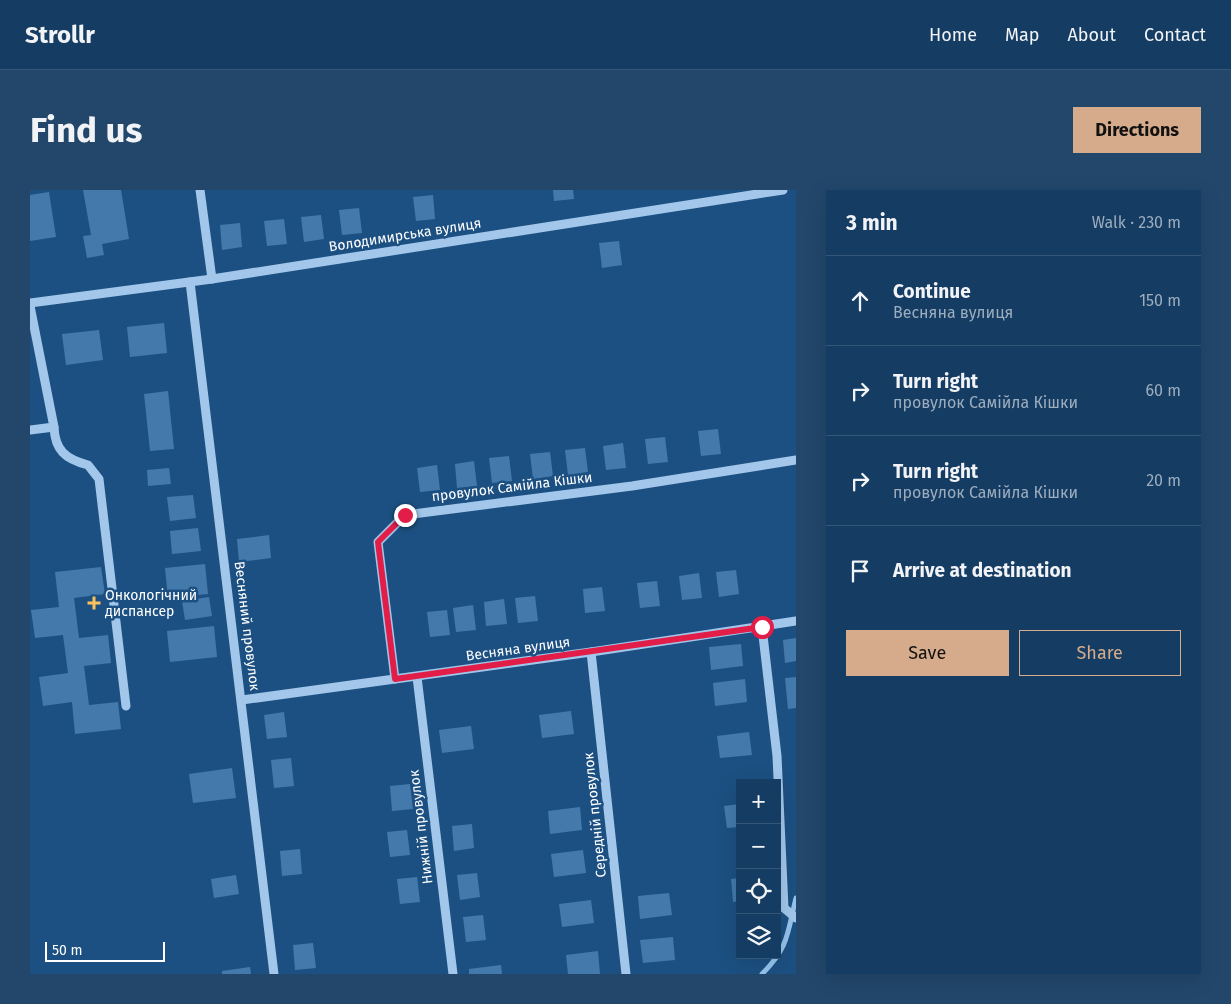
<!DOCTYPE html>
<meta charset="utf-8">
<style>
body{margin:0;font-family:"Fira Sans",sans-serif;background:#22476b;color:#f1f3f6}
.controls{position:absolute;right:15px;bottom:15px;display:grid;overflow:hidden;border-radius:0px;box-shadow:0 5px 20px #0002}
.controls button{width:45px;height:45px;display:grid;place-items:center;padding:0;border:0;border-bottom:1px solid #345677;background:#153c62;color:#f1f3f6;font:25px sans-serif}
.scale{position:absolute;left:15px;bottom:12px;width:120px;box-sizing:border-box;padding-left:5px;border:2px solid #fff;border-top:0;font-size:14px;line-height:18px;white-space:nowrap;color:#fff;-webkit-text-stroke:4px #1c5082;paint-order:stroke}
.stop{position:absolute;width:15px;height:15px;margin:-11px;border:4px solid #e11d48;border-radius:50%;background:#fff}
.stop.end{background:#e11d48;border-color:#fff;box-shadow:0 1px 5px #0008}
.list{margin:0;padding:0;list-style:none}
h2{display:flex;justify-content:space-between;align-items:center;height:65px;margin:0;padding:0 20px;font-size:21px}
h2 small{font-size:16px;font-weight:400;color:#9dadbe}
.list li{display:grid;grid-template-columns:32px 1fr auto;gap:15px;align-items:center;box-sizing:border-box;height:90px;padding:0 20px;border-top:1px solid #345677}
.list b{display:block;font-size:19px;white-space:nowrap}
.list p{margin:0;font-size:16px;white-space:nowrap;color:#9dadbe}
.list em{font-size:16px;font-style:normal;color:#9dadbe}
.actions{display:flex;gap:10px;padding:15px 20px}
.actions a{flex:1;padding:11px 0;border:1px solid #d6ab8b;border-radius:0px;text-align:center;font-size:18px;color:#d6ab8b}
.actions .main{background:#d6ab8b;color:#111}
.icon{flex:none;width:28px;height:28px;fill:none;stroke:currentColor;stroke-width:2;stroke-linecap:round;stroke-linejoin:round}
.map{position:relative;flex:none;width:766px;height:784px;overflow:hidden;border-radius:0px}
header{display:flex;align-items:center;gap:30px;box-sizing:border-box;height:70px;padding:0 25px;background:#153c62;border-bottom:1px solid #345677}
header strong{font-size:24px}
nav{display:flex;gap:28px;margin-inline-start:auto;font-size:18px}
.intro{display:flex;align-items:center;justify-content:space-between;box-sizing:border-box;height:120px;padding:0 30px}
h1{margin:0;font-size:35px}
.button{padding:12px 22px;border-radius:0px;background:#d6ab8b;color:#111;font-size:18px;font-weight:700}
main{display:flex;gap:30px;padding:0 30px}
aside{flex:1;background:#153c62;border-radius:0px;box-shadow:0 5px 20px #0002}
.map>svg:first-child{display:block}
</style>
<header>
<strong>Strollr</strong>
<nav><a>Home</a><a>Map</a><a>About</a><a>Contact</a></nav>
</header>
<div class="intro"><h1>Find us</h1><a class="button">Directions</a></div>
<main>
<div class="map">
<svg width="766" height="784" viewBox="0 0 766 784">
<rect width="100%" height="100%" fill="#1c5082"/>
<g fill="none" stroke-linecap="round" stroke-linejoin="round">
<path stroke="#95c3ec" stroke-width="5" d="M732,784C759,757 757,744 766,708"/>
</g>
<g fill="#447aab">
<path d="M53,0H91L99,49L72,54L74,65L57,68L53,46L61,45Z"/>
<path d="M523,0H543L544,9L524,11Z"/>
<path d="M19,2L26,47L0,51V5Z"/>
<path d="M403,5L405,29L386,31L383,7Z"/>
<path d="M329,18L332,43L312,45L309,20Z"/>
<path d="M291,25L294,49L274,52L271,27Z"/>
<path d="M254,29L257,54L237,56L234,31Z"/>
<path d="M210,33L212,57L192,60L190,35Z"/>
<path d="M589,51L592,75L572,78L569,53Z"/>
<path d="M134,133L137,163L100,167L97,137Z"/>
<path d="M69,140L73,170L36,175L32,144Z"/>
<path d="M138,201L144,259L120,261L114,204Z"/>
<path d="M688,239L691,264L671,266L668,241Z"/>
<path d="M635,247L638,272L618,274L615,249Z"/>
<path d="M593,253L596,278L576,280L573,256Z"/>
<path d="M555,258L558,282L538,285L535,260Z"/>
<path d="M520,262L523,286L503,289L500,264Z"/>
<path d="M479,266L482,291L462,293L459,268Z"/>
<path d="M444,271L447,296L427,298L425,274Z"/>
<path d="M407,275L410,300L390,302L387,278Z"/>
<path d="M139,278L141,294L118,296L117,280Z"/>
<path d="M163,305L166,328L140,331L137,307Z"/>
<path d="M168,338L171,361L142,364L140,341Z"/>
<path d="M239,345L241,368L209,372L207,349Z"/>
<path d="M175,374L178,404L138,408L135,378Z"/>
<path d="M71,377L75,404L44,408L49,448L78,445L81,473L54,476L59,515L88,512L91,539L45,544L42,512L13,516L9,487L38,483L33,445L5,448L1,420L29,417L25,382Z"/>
<path d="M706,380L709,404L689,407L686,382Z"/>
<path d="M669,383L672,408L652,410L649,386Z"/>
<path d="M627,391L630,416L610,418L607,393Z"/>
<path d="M572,397L575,421L555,423L553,399Z"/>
<path d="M505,406L508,431L488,433L485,408Z"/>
<path d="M179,407L182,426L155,430L152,411Z"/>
<path d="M474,409L477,434L456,436L454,412Z"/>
<path d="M443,415L446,440L426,442L423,418Z"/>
<path d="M417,420L420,445L400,447L397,422Z"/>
<path d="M184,436L187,467L140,472L137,441Z"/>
<path d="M766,448V471L755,473L753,450Z"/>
<path d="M711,454L713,476L681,480L679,457Z"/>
<path d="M766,487V518L758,519L755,488Z"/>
<path d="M715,489L717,512L685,516L683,493Z"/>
<path d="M541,521L544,544L512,548L509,525Z"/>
<path d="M254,522L257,547L237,549L234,525Z"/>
<path d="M441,536L444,559L412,563L409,540Z"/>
<path d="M719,542L722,565L690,568L687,546Z"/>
<path d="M261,568L264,596L244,598L241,570Z"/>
<path d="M202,578L206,608L163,613L159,584Z"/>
<path d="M380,594L383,619L362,621L360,596Z"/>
<path d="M710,614V637L697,638L694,616Z"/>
<path d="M550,617L552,640L520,644L518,621Z"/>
<path d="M442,634L444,658L424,661L422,636Z"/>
<path d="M377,640L380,665L360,667L357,642Z"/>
<path d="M270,659L272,684L252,686L250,661Z"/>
<path d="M553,660L556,683L524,687L521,664Z"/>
<path d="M447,683L450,707L430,710L427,685Z"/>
<path d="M206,685L209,704L184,708L181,689Z"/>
<path d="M387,687L390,712L370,714L367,689Z"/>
<path d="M710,688V711L703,712L701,689Z"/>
<path d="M639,703L642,725L610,729L608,706Z"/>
<path d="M561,710L564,733L532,737L529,714Z"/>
<path d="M453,725L456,750L436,752L433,727Z"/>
<path d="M643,747L645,770L613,773L610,750Z"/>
<path d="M283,753L286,778L265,780L263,755Z"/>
<path d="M568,761L570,784H538L536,765Z"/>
<path d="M471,775L472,784H439V779Z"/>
<path d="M220,777L221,784H192V781Z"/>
</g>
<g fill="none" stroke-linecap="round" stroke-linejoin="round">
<g stroke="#a2c7ea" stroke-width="9">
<path d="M170,0L182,89"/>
<path d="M160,92L244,784"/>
<path d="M0,113L182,89L753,0"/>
<path d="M0,116L24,237L0,240"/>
<path d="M24,237C25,260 35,269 58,275L69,289L96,516"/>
<path d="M732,437L747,566L754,718L766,728"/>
<path d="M561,462L596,784"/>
<path d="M387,487L423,784"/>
<path d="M365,489L348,352L375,325L602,296L766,270"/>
<path d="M212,510L561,462L766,431"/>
</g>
</g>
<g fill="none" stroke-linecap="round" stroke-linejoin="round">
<path stroke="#e11d48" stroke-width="6" d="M375,325L348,352L365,489L732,437"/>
</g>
<path fill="#fac25f" stroke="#1c5082" stroke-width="2" d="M61.5 405.5h5v5h5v5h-5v5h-5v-5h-5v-5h5z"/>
<g text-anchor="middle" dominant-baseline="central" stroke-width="5" stroke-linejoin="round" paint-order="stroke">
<g font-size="14" fill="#fff" stroke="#1c5082">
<text transform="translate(375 45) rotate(-9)">Володимирська вулиця</text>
<text transform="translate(482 297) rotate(-7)">провулок Самійла Кішки</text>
<text transform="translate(217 436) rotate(83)">Весняний провулок</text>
<text transform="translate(488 459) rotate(-8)">Весняна вулиця</text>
<text transform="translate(565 625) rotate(-96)">Середній провулок</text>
<text transform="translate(391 637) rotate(-97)">Нижній провулок</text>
</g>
<g font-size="14" fill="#fff" stroke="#1c5082" text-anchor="start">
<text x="75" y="405">Онкологічний<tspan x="75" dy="16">диспансер</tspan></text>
</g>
</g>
</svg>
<div class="controls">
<button>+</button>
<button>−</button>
<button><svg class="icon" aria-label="locate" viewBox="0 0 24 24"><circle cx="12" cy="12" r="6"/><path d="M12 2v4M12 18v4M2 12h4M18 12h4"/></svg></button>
<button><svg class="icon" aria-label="layers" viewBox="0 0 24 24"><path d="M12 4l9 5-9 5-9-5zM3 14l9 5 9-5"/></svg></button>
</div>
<div class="scale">50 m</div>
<div class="stop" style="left:732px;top:437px"></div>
<div class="stop end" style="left:375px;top:325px"></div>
</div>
<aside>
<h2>3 min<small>Walk · 230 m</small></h2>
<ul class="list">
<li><svg class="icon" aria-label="ahead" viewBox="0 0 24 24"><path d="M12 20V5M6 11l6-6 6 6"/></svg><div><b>Continue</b><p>Весняна вулиця</p></div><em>150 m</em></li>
<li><svg class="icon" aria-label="right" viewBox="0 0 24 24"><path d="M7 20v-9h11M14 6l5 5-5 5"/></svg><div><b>Turn right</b><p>провулок Самійла Кішки</p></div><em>60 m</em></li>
<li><svg class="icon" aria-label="right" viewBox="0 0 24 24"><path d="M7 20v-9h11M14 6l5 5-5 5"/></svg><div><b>Turn right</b><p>провулок Самійла Кішки</p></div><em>20 m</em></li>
<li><svg class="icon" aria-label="arrive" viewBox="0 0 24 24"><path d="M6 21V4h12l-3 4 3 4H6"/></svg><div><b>Arrive at destination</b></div></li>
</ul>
<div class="actions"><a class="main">Save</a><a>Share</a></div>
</aside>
</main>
